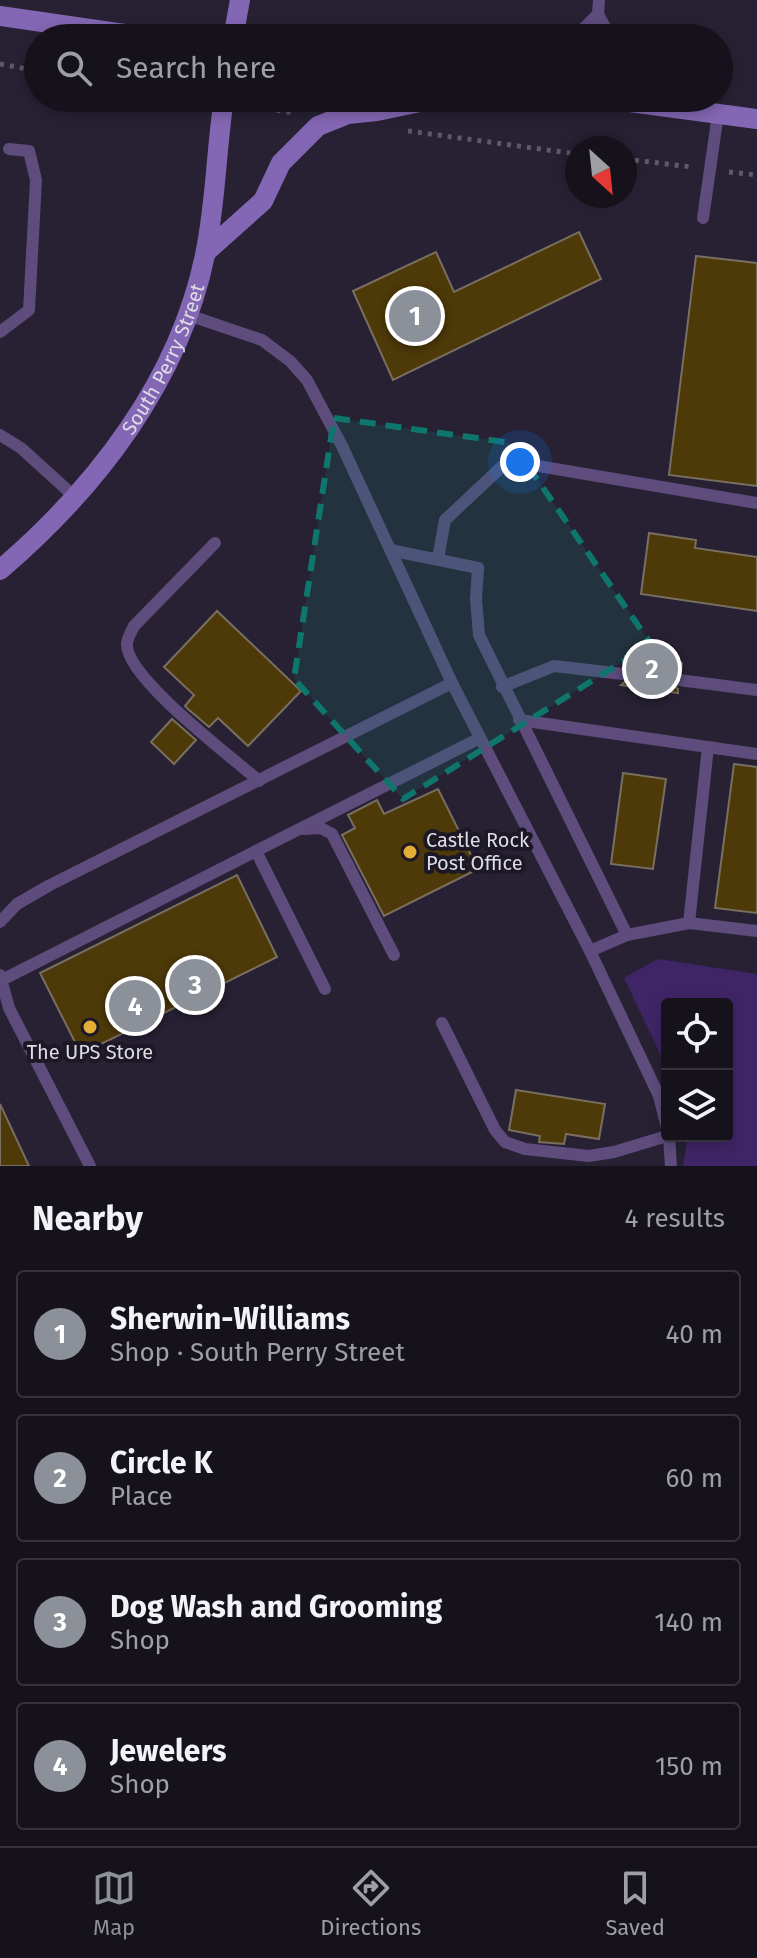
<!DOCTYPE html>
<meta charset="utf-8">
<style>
body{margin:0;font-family:"Fira Sans",sans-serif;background:#1f1b25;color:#f1f3f6}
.controls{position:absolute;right:24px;bottom:24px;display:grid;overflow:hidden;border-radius:8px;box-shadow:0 4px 12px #0003}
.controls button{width:72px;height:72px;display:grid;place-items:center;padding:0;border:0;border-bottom:2px solid #35323b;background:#16121c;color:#f1f3f6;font:40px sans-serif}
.compass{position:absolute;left:565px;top:136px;width:72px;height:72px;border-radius:50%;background:#16121c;box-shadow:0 4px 12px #0003;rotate:153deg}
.you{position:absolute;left:520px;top:462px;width:28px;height:28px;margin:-20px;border:6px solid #fff;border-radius:50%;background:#1a73e8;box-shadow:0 0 0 12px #1a73e833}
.badge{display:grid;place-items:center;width:52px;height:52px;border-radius:50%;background:#8c9099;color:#fff;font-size:26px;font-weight:700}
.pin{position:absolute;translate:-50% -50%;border:4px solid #fff;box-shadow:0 2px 8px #0006}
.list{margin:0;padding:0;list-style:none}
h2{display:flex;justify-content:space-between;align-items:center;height:104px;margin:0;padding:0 32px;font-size:34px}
h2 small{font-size:26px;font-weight:400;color:#9e9ea3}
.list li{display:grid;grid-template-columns:52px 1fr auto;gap:24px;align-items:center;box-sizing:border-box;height:128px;margin:0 16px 16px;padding:0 16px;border:2px solid #35323b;border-radius:8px}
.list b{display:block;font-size:30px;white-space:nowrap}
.list p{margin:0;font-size:26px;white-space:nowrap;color:#9e9ea3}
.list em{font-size:26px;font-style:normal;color:#9e9ea3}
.icon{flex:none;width:44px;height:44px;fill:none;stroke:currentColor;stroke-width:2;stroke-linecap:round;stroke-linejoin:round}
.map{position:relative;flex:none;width:757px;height:1166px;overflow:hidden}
.search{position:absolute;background:#16121c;box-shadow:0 4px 12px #0003;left:24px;right:24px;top:24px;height:88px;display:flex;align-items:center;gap:20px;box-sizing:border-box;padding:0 28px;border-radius:44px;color:#9e9ea3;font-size:30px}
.sheet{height:680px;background:#16121c}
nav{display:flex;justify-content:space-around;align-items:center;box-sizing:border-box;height:112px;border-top:2px solid #35323b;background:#16121c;font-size:22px;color:#9e9ea3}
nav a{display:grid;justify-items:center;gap:4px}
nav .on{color:#8c9099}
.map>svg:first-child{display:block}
</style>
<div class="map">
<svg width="757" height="1166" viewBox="0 0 757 1166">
<rect width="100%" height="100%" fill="#1d1825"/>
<path fill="#272133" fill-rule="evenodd" d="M0,0H757V1166H0ZM38,38H719V98H38ZM577,148H625V196H577ZM667,1004H727V1136H667Z"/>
<path fill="#402566" d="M658,959L757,974V1166H683L688,1136H727V1004H667V1068L624,978Z"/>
<g fill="#4e3909" stroke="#786f60" stroke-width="2">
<path d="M579,232L601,279L393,380L353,291L436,252L454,292Z"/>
<path d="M696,256L757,263V486L669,475Z"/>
<path d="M649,533L696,540L695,548L757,557V611L641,594Z"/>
<path d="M217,611L301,691L248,746L218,718L209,727L188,709L185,706L194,695L164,667Z"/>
<path d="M625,656L682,663L681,671L675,672L670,678L671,684L678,689V693L621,685L632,676L631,670L624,665Z"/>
<path d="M172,719L196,740L174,764L151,742Z"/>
<path d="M734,764L757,767V913L715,908Z"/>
<path d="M623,773L666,779L653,869L611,864Z"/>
<path d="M438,789L478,869L384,916L342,835L355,828L348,815L377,800L384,814Z"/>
<path d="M237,875L277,957L81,1054L40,973Z"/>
<path d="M516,1090L605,1104L599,1139L566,1134L564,1144L539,1142L540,1136L509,1130Z"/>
<path d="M0,1104L29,1166H0Z"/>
</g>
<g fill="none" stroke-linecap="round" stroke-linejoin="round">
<g stroke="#5d5965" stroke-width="5" stroke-dasharray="4 6" stroke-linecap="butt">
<path d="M0,64L38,71"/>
<path d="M247,106L296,113"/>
<path d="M408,131L577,154"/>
<path d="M625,159L692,167"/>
<path d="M729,172L757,175"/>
</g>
<g stroke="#5d4c7c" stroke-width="12">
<path d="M599,0L598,14L611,38"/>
<path d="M574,38L598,14"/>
<path d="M703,218L718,114"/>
<path d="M188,315L262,340L290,361L307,380L342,446L452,683L590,951L659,1096L667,1128"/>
<path d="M0,332L29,310L36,180L29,151L9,149"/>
<path d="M0,435L21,448L76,498"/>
<path d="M215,543L134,626C132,631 127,638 127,644C125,677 232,757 259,781"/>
<path d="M390,550L478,568L476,599L479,635L627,935"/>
<path d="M438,559L445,520L508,461L757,503"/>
<path d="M679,680L757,690"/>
<path d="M502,687L554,666L623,674"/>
<path d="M519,720L757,754"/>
<path d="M304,829L321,828L332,834L394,955"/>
<path d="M256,851L480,738"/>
<path d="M0,922L17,904L50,885L452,683"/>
<path d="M689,923L708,747"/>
<path d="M590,951L627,935L689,923L757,931"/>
<path d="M0,975L9,1008L90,1166"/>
<path d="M2,980L256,851L325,989"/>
<path d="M442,1023L495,1130L505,1142L525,1149L589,1156L614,1152L667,1136"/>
<path d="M669,1136L671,1166"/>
</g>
<g stroke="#8467b4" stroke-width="20">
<path d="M0,16L152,38"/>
<path d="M233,38L240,0"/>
<path d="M600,98L757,119"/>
<path d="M206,252L263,201L281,163L318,126L348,114L377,111L439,98"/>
<path id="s1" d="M0,570C96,488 179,381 205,255C216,203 216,150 224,98"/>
</g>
</g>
<path fill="#0f766e" fill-opacity="0.2" stroke="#0f766e" stroke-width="6" stroke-dasharray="16 10" stroke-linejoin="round" d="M334,418L512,443L651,644L403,799L294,679Z"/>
<g fill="#e4ad35" stroke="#1d1825" stroke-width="3">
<circle cx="410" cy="852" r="8"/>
<circle cx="90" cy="1027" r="8"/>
</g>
<g text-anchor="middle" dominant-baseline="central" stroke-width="8" stroke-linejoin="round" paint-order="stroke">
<g font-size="20" fill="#dedce5" stroke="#1d1825">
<text stroke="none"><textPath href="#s1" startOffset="270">South Perry Street</textPath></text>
</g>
<g font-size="20" fill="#dedce5" stroke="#1d1825" text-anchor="start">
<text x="426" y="840">Castle Rock<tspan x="426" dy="23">Post Office</tspan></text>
<text x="90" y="1052" text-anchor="middle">The UPS Store</text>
</g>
</g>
</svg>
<div class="controls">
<button><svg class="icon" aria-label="locate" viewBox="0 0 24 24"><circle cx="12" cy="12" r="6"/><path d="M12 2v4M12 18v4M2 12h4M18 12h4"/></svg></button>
<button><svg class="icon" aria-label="layers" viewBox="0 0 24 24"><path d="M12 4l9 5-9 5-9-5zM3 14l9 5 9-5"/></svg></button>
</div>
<svg class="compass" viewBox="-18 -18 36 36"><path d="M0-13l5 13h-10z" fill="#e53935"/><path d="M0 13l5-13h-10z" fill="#9e9ea3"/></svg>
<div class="you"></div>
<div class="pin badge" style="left:415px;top:316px">1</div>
<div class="pin badge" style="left:652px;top:669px">2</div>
<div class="pin badge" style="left:195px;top:985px">3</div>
<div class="pin badge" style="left:135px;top:1006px">4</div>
<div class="search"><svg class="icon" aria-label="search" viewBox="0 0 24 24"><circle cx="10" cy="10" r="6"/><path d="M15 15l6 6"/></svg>Search here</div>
</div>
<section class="sheet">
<h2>Nearby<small>4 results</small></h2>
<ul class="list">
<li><span class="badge">1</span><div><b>Sherwin-Williams</b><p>Shop · South Perry Street</p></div><em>40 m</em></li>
<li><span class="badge">2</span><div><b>Circle K</b><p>Place</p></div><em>60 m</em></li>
<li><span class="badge">3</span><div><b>Dog Wash and Grooming</b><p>Shop</p></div><em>140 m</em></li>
<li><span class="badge">4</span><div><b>Jewelers</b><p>Shop</p></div><em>150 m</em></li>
</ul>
</section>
<nav>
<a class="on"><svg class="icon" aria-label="map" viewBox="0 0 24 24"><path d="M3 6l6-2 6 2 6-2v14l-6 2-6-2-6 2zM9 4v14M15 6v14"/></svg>Map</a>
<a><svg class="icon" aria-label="directions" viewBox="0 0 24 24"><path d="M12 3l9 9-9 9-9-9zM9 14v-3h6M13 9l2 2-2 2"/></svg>Directions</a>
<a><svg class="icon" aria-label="saved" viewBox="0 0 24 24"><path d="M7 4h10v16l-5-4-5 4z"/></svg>Saved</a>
</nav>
